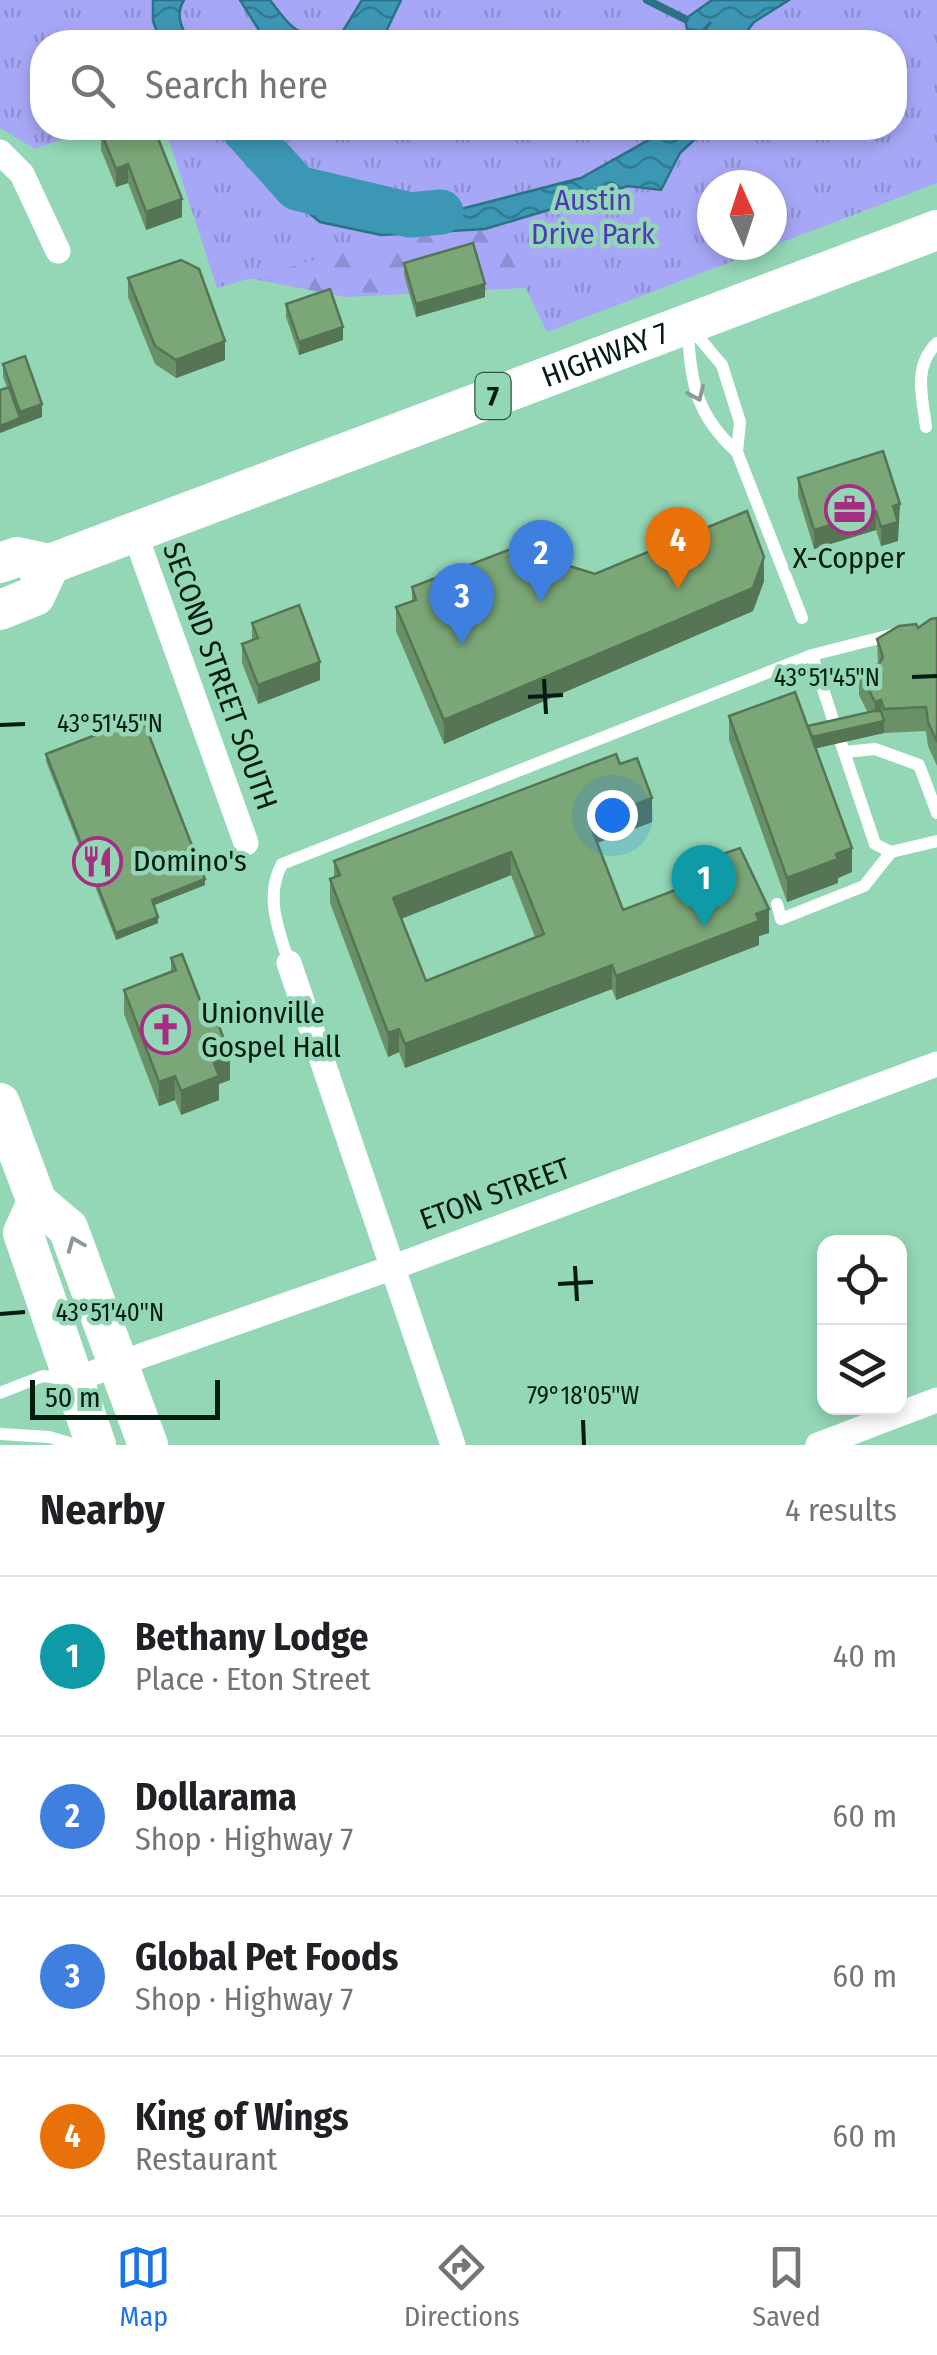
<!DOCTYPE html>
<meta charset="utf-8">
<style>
body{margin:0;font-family:"Fira Sans Condensed",sans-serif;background:#f2f2f2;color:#202124}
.controls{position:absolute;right:30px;bottom:30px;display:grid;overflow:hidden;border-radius:20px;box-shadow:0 5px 15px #0003}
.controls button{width:90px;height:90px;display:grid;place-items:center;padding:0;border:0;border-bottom:2px solid #e0e0e0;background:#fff;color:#202124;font:50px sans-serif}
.compass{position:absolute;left:697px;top:170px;width:90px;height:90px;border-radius:50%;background:#fff;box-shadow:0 5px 15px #0003;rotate:357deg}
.scale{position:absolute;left:30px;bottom:25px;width:190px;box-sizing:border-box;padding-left:10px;border:5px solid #011c11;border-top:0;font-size:28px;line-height:35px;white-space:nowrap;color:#011c11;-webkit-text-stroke:8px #93d7b6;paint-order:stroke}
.you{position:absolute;left:612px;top:815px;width:35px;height:35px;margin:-25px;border:8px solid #fff;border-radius:50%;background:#1a73e8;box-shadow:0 0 0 15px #1a73e833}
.badge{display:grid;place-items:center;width:65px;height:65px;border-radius:50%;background:#1a73e8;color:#fff;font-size:32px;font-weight:700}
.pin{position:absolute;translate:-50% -82px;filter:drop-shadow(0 2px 5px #0008)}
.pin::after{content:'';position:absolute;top:52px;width:35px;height:30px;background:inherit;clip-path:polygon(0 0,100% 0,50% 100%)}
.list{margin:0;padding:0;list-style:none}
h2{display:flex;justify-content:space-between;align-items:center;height:130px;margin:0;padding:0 40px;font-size:42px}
h2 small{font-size:32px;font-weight:400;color:#757577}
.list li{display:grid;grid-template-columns:65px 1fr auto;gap:30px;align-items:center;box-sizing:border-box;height:160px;padding:0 40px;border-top:2px solid #e0e0e0}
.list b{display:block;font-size:38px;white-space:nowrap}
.list p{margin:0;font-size:32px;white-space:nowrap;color:#757577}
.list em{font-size:32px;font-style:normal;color:#757577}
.icon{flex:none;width:55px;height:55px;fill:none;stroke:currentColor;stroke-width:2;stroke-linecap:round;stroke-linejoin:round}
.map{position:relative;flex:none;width:937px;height:1445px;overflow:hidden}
.search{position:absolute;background:#fff;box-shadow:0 5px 15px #0003;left:30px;right:30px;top:30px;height:110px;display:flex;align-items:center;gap:25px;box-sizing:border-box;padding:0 35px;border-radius:40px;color:#757577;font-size:38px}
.sheet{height:770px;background:#fff}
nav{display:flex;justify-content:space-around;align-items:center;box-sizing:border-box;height:140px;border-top:2px solid #e0e0e0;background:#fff;font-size:28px;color:#757577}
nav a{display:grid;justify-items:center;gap:5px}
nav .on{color:#1a73e8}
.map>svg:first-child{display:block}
</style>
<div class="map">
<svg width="937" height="1445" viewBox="0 0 937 1445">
<defs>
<pattern id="forest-firs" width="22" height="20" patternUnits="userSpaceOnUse" patternTransform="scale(2.5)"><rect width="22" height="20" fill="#a7a7f7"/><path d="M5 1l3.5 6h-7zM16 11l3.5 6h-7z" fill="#8e8fd3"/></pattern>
<pattern id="park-tufts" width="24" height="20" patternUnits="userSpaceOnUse" patternTransform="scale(2.5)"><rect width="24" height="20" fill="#a7a7f7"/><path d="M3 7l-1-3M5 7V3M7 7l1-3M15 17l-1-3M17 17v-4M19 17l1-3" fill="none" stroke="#8e8fd3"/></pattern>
<pattern id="water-waves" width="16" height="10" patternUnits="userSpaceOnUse" patternTransform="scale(2.5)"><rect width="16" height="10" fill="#3c97b5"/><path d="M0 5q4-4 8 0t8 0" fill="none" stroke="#307a92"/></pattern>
</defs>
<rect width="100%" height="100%" fill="#93d7b6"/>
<path fill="url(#forest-firs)" d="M937,95V126L772,185H712L545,287L346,297L222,273L894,128Z"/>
<path fill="url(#park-tufts)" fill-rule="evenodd" d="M0,0H937V183L547,332L488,210L217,288L165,128H894V42H42V128H95L35,149L0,128ZM712,185H772V245H712Z"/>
<g fill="url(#water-waves)" stroke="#2a7284" stroke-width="2.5">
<path d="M153,0H184C175,15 181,28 190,42H161L153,21Z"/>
<path d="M240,0H270C295,33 300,41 343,31L362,0H401L381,42H274L262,35Z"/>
<path d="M712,0H789L754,22L739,42H696L711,22L702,31L687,29L685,19Z"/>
<path d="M226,128H265L332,194L377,208L461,209L581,178L670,128H707L680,153L661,190L628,186L485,229L381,235L320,222L282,191Z"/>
</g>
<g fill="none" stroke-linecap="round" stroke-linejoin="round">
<path stroke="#2a7284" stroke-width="8" d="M647,0L685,19"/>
<path stroke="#3c97b5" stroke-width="45" d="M243,128L297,188L410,215L441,212"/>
<g stroke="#fff" stroke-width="12">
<path d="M690,327L722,365L740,422L737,452L802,618"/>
<path d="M688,330C690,383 697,416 737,452"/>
<path d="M926,427C922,396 913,366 937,343"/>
<path d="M812,655L837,732"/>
<path d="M841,743L875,844L891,852L937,841"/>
<path d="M845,752L875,749L919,765L937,813"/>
<path d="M777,904L781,919L864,886L891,852"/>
<path d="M289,963C279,931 264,896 282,864L812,655L891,635"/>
<path d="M0,1393L43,1376L66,1379"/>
<path d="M0,1434L49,1437L76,1445"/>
</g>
<g stroke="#fff" stroke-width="25">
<path d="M0,152L22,174L58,251"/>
<path d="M134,531L246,843"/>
<path d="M289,963L453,1445"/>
<path d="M73,1380L394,1267L937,1064"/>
<path d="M818,1445L937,1400"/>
</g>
<g stroke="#fff" stroke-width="40">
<path id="s1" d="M0,563L17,557L50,564L937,230"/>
<path d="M0,610L35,596L50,564"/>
<path d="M0,1103L37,1202L68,1228L148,1445"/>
<path d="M37,1202L23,1233L96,1445"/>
</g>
</g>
<g fill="#6a9067" fill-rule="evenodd">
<path d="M101,132L182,217L146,230L128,183L116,187L101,150Z"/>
<path d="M404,263L485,297L416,317L404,275Z"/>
<path d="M128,278L225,360L176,378L155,364L128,297Z"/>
<path d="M286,304L343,340L299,355L286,317Z"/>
<path d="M3,364L42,417L0,433V390L7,387L3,377Z"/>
<path d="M798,478L900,523H898V541L881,546L876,530L814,549L798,496Z"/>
<path d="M534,555L595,574L764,581L753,611L444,744L396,631V607L412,601V587Z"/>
<path d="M937,618V766L928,746L926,731L884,733L816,748L852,872L838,878V883L787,902L729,740V716L808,726L868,713L859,695V671L878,664L877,639L918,628Z"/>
<path d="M252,623L320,680L258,704L242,663V644L252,640Z"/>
<path d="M46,754L205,885L154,905L158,923L116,940L46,761Z"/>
<path d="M620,764L652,822L597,843L623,910L717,874V856L769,933L759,936V945L616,1000L612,989L405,1068L399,1052L388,1057L330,903V879L334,878V861ZM511,875L535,937L426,981L401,919Z"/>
<path d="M171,958L230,1080L219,1084V1100L181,1115L175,1100L159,1106L124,1014V990L171,972Z"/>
</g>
<g fill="#567554">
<path d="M128,164V183L116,187V169Z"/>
<path d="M182,199V217L146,230V212Z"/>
<path d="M485,284V297L416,317V304Z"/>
<path d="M343,327V340L299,355V342Z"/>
<path d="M225,341V360L176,378V360Z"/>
<path d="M42,404V417L20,425V412Z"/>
<path d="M20,418V425L0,433V426Z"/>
<path d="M900,504L898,541L881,546V527L893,506Z"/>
<path d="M876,511V530L814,549V530Z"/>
<path d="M764,557V581L753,611L444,744V720Z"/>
<path d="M320,662V680L258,704V685Z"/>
<path d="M881,700V721H884V733L809,750V737L875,723V702Z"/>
<path d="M652,798V822L589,846V822Z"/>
<path d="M852,848V872L838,878V883L787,902V878L836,854Z"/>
<path d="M511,852V875L393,922V898Z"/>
<path d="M205,879V885L152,906V900Z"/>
<path d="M769,909V933L759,936V945L616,1000V976Z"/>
<path d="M158,917V923L116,940V933Z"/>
<path d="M612,965V989L405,1068V1044Z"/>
<path d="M399,1029V1052L388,1057V1033Z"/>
<path d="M230,1056V1080L219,1084V1100L181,1115V1091L214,1063Z"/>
<path d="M175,1076V1100L159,1106V1082Z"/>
</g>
<g fill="#7ba778" stroke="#567554" stroke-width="2.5" fill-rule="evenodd">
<path d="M113,128H154L182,199L146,212L128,164L116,169L101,132Z"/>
<path d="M473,243L485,284L416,304L404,263Z"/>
<path d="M181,260L199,269L225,341L176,360L155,346L128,278Z"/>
<path d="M330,289L343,327L299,342L286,304Z"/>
<path d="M25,356L42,404L20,412L3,364Z"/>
<path d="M9,387L20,418L0,426V390Z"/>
<path d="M883,451L900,504L893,506L898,522L881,527L876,511L814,530L798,478Z"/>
<path d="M747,511L764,557L753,588L444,720L396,607L416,600L412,587L529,542L534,555L595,574Z"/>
<path d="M299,605L320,662L258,685L242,644L258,638L252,623Z"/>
<path d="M937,618V742L928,722L926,707L884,709L881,700L875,702L859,671L879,664L883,657L877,639L899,626L916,624L918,628L931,619Z"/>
<path d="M795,692L852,848L836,854L838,859L787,878L729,716Z"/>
<path d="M874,711H881L884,721L812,737L808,726Z"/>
<path d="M142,717L205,879L152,900L158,917L116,933L46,754Z"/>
<path d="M616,754L620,764L637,758L652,798L589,822L623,910L723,872L717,856L740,848L769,909L756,914L759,921L616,976L612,965L405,1044L399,1029L388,1033L330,879L340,875L334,861ZM511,852L544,934L426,981L393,898Z"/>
<path d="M182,954L210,1026L218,1023L230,1056L214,1063L219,1076L181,1091L175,1076L159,1082L124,990L176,970L171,958Z"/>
</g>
<defs><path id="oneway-chevron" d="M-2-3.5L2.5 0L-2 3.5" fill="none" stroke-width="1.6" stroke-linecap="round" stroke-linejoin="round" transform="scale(2.5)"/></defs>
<g stroke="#8d9994">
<use href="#oneway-chevron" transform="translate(697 394) rotate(66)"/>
<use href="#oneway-chevron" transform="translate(75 1244) rotate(-112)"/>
</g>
<path fill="none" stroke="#011c11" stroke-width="4" d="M912,677L937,676M544,679L546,714M528,697L563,695M0,725L25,724M575,1266L577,1301M558,1284L593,1282M0,1314L25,1312M583,1420L584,1445"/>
<defs>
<symbol id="office-ring" viewBox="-11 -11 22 22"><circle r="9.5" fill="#93d7b6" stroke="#a72d82" stroke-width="1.5"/><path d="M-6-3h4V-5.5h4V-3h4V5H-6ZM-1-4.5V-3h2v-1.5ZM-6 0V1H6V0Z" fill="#a72d82"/></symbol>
<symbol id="restaurant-ring" viewBox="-11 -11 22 22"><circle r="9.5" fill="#93d7b6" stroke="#a72d82" stroke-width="1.5"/><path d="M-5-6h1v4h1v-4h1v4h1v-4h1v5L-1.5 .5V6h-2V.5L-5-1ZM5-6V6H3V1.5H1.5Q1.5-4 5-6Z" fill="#a72d82"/></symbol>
<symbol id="church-ring" viewBox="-11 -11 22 22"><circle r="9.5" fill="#93d7b6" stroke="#a72d82" stroke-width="1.5"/><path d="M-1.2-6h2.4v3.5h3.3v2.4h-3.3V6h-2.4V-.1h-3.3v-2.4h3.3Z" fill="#a72d82"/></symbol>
</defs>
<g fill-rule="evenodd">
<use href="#office-ring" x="822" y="482" width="55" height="55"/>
<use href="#restaurant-ring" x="70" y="834" width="55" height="55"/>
<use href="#church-ring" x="138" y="1002" width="55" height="55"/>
</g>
<g text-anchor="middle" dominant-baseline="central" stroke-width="9" stroke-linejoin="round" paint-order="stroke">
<rect fill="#93d7b6" stroke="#2d5442" stroke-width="2.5" x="475.5" y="373" width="35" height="46" rx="8"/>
<g font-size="28" font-weight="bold" fill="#011c11">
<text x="493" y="396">7</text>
</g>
<g font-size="30" fill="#4e3ab9" stroke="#93d7b6">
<text x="593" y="200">Austin<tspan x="593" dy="34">Drive Park</tspan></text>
</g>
<g font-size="30" fill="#011c11" stroke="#93d7b6">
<text stroke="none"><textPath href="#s1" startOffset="645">HIGHWAY 7</textPath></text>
<text transform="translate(220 676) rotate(70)">SECOND STREET SOUTH</text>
<text transform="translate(495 1194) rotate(-20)">ETON STREET</text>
</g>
<g font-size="30" fill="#011c11" stroke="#93d7b6" text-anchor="start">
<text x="849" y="558" text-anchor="middle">X-Copper</text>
<text x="133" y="861">Domino's</text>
<text x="201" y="1013">Unionville<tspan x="201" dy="34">Gospel Hall</tspan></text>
</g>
</g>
<g font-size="25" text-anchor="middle" fill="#011c11" stroke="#93d7b6" stroke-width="9" stroke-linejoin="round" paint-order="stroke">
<text x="827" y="686">43°51'45"N</text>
<text x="110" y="732">43°51'45"N</text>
<text x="110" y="1321">43°51'40"N</text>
<text x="583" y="1404">79°18'05"W</text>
</g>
</svg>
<div class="controls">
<button><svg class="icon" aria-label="locate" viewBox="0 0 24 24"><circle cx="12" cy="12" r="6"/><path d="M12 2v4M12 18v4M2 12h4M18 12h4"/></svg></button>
<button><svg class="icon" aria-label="layers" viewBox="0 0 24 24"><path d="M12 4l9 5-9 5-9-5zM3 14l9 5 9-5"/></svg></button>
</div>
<svg class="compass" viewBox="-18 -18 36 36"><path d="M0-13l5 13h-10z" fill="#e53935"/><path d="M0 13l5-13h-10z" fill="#757577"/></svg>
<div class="scale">50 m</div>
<div class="you"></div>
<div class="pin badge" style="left:704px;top:927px;background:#0f9aa8">1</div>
<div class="pin badge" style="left:541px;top:602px;background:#3f7fe0">2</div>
<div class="pin badge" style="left:462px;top:645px;background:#3f7fe0">3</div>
<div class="pin badge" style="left:678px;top:589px;background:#e8710a">4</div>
<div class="search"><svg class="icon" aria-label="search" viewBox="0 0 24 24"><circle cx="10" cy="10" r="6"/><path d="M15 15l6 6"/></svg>Search here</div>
</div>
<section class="sheet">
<h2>Nearby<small>4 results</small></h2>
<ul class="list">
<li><span class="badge" style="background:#0f9aa8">1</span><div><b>Bethany Lodge</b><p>Place · Eton Street</p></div><em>40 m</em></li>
<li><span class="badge" style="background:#3f7fe0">2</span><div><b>Dollarama</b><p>Shop · Highway 7</p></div><em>60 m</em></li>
<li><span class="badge" style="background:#3f7fe0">3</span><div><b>Global Pet Foods</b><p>Shop · Highway 7</p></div><em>60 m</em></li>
<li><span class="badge" style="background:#e8710a">4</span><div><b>King of Wings</b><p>Restaurant</p></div><em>60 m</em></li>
</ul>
</section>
<nav>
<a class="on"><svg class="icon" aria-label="map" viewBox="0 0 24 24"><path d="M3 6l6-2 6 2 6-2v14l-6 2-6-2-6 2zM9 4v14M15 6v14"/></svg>Map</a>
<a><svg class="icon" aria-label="directions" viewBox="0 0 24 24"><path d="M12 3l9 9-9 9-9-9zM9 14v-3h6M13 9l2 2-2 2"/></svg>Directions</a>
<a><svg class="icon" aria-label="saved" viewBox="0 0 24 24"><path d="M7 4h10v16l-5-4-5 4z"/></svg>Saved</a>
</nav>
